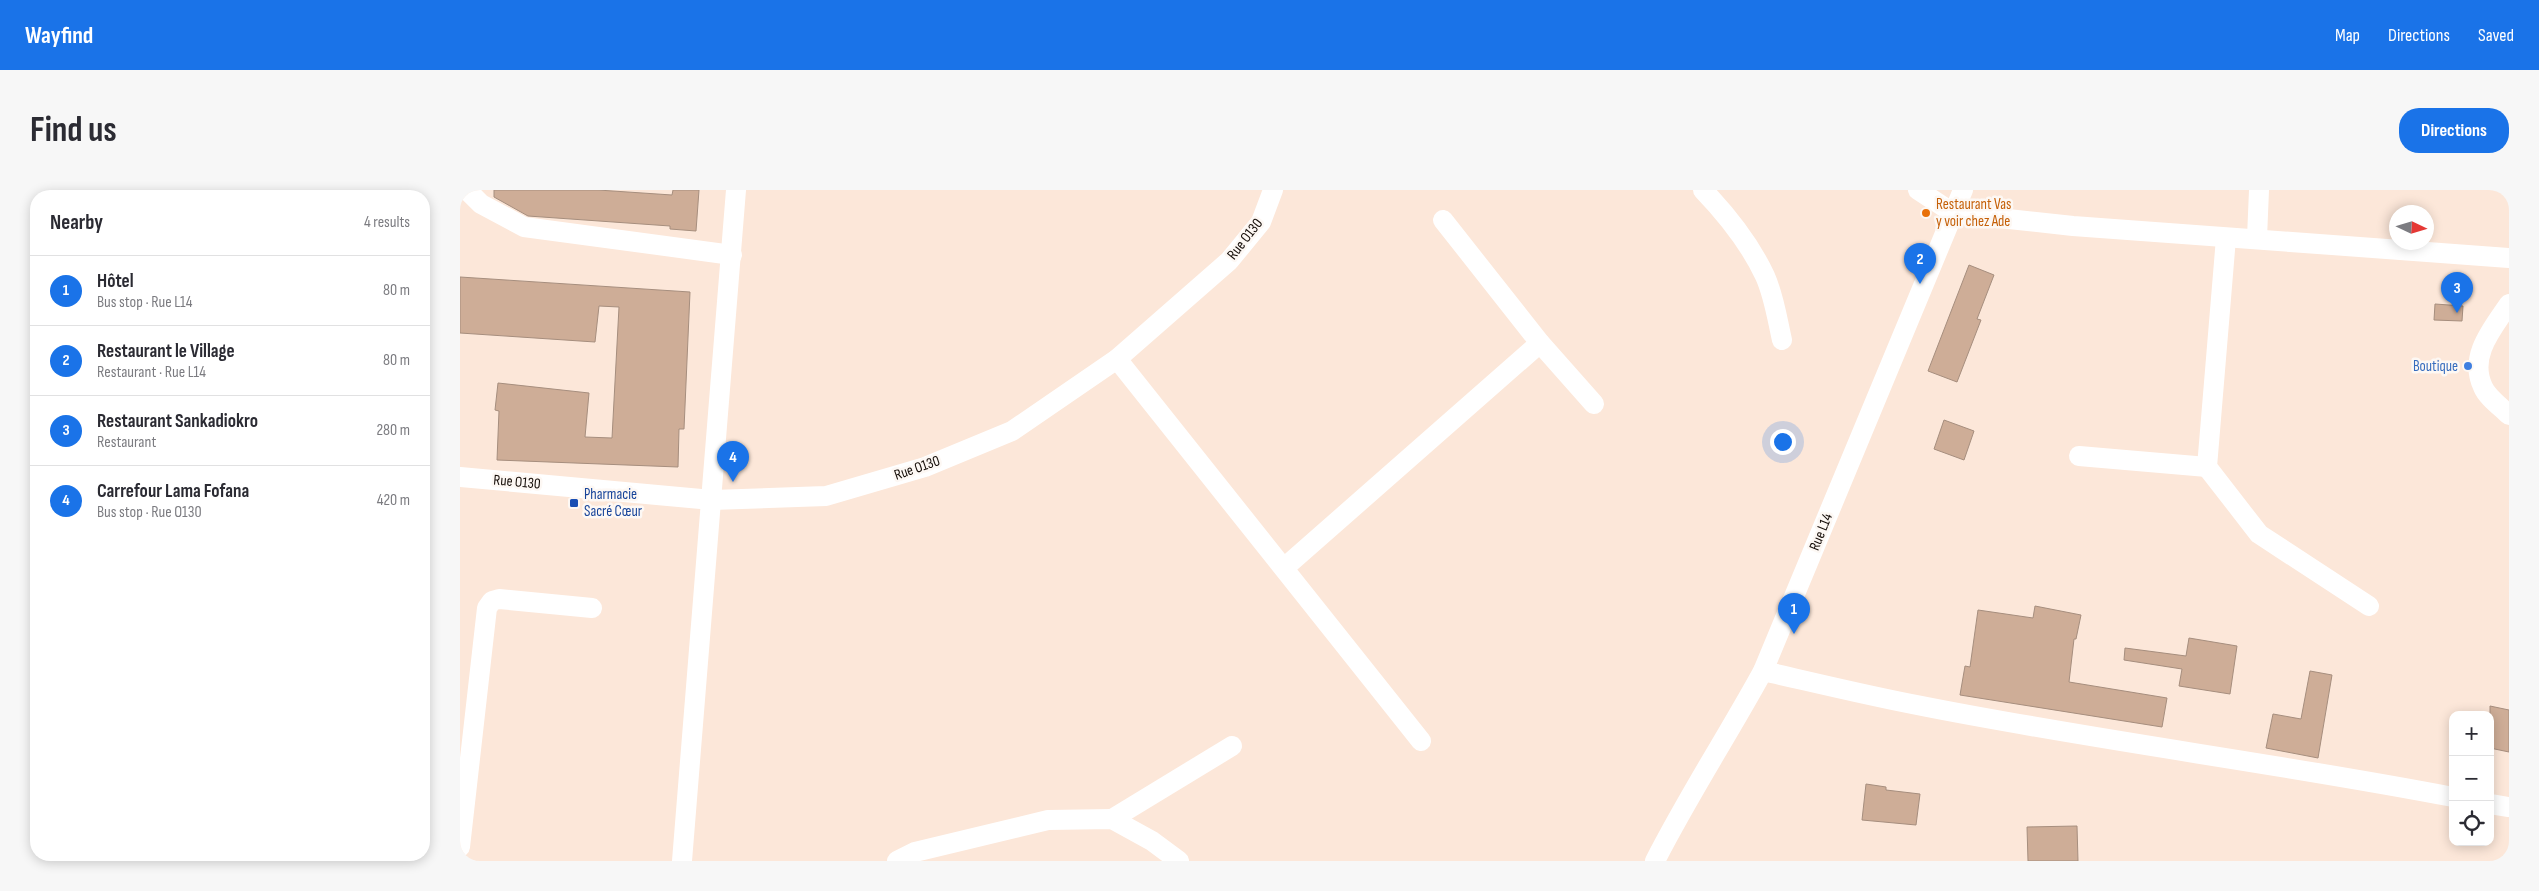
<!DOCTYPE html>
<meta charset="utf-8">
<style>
body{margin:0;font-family:"Sofia Sans Condensed",sans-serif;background:#f7f7f7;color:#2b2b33}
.controls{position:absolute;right:15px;bottom:15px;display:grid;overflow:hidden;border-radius:10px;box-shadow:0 2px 12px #0003}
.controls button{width:45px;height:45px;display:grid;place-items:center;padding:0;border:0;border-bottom:1px solid #e1e1e2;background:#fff;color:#2b2b33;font:25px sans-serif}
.compass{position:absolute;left:1929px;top:15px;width:45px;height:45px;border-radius:50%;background:#fff;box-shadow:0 2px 12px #0003;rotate:94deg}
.you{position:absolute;left:1322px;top:251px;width:18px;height:18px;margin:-12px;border:4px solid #fff;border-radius:50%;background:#1a73e8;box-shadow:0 0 0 8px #1a73e833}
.badge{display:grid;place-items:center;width:32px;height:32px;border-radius:50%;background:#1a73e8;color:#fff;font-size:16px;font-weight:700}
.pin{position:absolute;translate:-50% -41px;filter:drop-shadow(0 1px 2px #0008)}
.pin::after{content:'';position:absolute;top:26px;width:18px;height:15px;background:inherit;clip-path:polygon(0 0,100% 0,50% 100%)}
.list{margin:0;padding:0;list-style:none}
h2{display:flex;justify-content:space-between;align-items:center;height:65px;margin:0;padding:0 20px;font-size:21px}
h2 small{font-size:16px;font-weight:400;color:#7c7c81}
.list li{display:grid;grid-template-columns:32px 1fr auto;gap:15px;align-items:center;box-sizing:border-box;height:70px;padding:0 20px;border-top:1px solid #e1e1e2}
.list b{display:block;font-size:19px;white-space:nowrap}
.list p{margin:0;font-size:16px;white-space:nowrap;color:#7c7c81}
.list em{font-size:16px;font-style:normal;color:#7c7c81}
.icon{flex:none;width:28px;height:28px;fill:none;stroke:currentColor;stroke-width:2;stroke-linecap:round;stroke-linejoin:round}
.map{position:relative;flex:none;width:2049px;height:671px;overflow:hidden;border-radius:20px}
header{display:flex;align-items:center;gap:30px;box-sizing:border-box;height:70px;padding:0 25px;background:#1a73e8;color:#fff}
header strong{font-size:24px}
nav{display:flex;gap:28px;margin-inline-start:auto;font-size:18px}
.intro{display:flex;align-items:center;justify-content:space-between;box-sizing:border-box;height:120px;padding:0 30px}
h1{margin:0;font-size:35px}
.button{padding:12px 22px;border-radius:20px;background:#1a73e8;color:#fff;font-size:18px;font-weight:700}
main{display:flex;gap:30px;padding:0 30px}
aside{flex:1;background:#fff;border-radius:20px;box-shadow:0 2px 12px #0003}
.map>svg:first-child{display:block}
</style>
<header>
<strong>Wayfind</strong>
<nav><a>Map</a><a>Directions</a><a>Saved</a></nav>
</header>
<div class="intro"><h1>Find us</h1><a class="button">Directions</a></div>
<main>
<aside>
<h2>Nearby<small>4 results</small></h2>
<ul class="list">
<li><span class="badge">1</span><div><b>Hôtel</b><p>Bus stop · Rue L14</p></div><em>80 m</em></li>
<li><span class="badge">2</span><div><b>Restaurant le Village</b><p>Restaurant · Rue L14</p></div><em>80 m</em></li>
<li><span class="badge">3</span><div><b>Restaurant Sankadiokro</b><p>Restaurant</p></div><em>280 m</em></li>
<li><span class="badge">4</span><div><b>Carrefour Lama Fofana</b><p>Bus stop · Rue O130</p></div><em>420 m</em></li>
</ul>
</aside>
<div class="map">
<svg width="2049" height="671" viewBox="0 0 2049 671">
<rect width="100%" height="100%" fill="#fce7d9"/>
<g fill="#cead97" stroke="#a68e7e">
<path d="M34,0H138L212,5L213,0H239L236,41L210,39V36L68,26L34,7Z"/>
<path d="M1509,75L1534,85L1517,129L1521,130L1497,192L1468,181Z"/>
<path d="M0,87L230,102L224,239H219L218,277L37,270L39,221L35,220L38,193L129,203L125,247L152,248L159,117L139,116L135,152L0,143Z"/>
<path d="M1975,114L2003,116L2002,131L1974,130Z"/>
<path d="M1484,230L1514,241L1504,270L1474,259Z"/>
<path d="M1575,416L1621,425L1616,449H1614L1609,492L1707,508L1702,537L1500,505L1505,476L1510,477L1518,420L1573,428Z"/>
<path d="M1729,448L1777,456L1770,504L1719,496L1722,479L1664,470L1665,458L1726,466Z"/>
<path d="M1850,481L1872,485L1858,568L1806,558L1813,524L1841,529Z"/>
<path d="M2030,516L2049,520V562L2030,558Z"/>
<path d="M1406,594L1426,597V600L1460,604L1456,635L1402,630Z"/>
<path d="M1617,636L1618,671H1568L1567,637Z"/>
</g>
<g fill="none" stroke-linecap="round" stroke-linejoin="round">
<g stroke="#fff" stroke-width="20">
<path d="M7,0L21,14L64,37L272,65"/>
<path d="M1243,0C1267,25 1290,54 1305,86C1314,106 1317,128 1322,150"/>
<path d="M1458,0L1493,23L1613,36L2049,68"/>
<path d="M983,30L1080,153L1134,214"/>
<path d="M1766,48L1747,277L1799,344L1909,416"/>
<path d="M1797,48L1799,0"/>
<path d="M2049,114C2033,138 2008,166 2023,197C2027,207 2041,217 2049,225"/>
<path d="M657,169L961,551"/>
<path d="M1619,266L1747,277"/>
<path d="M0,287L252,310L366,306L465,277L552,241L657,169L769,71L801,32L813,0"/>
<path d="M824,378L1080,153"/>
<path d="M1303,481C1356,493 1409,506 1462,516C1638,551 1817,573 1993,607"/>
<path d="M2030,614L2049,617"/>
<path d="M652,629L772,556"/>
<path d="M0,657L27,418L32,411L39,409L132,418"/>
<path d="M222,671L276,0"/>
<path d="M437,671L455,662L588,630L652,629L692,651L719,671"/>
<path d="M1195,671C1228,606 1268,545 1303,481L1503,0"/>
</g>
</g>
<circle fill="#e8710a" stroke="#fdf8f4" stroke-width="2" cx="1466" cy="23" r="5"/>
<circle fill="#3f7fe0" stroke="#fdf8f4" stroke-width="2" cx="2008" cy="176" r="5"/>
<rect fill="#1a4fb4" stroke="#fdf8f4" stroke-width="2" x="109" y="308" width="10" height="10" rx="2.5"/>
<g text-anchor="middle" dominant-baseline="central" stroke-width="5" stroke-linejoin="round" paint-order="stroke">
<g font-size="15" fill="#c56008" stroke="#fdf8f4" text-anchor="start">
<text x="1476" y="14">Restaurant Vas<tspan x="1476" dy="17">y voir chez Ade</tspan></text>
</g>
<g font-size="15" fill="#140c07" stroke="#fdf8f4">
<text transform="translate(785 49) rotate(-52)">Rue O130</text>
<text transform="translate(457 278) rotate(-19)">Rue O130</text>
<text transform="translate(57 292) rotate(5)">Rue O130</text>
<text transform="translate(1361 342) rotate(-68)">Rue L14</text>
</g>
<g font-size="15" fill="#366cbe" stroke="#fdf8f4" text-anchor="end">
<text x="1998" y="176">Boutique</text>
</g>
<g font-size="15" fill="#164399" stroke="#fdf8f4" text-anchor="start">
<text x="124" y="304">Pharmacie<tspan x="124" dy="17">Sacré Cœur</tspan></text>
</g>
</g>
</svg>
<div class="controls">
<button>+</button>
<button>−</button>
<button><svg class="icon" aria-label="locate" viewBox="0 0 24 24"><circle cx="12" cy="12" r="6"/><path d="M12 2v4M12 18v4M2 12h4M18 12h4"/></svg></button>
</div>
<svg class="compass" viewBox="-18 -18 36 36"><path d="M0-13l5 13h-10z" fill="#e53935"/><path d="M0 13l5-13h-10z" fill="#7c7c81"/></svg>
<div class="you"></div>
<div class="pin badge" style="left:1334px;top:444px">1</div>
<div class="pin badge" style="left:1460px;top:94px">2</div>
<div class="pin badge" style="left:1997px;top:123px">3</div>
<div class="pin badge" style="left:273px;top:292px">4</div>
</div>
</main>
